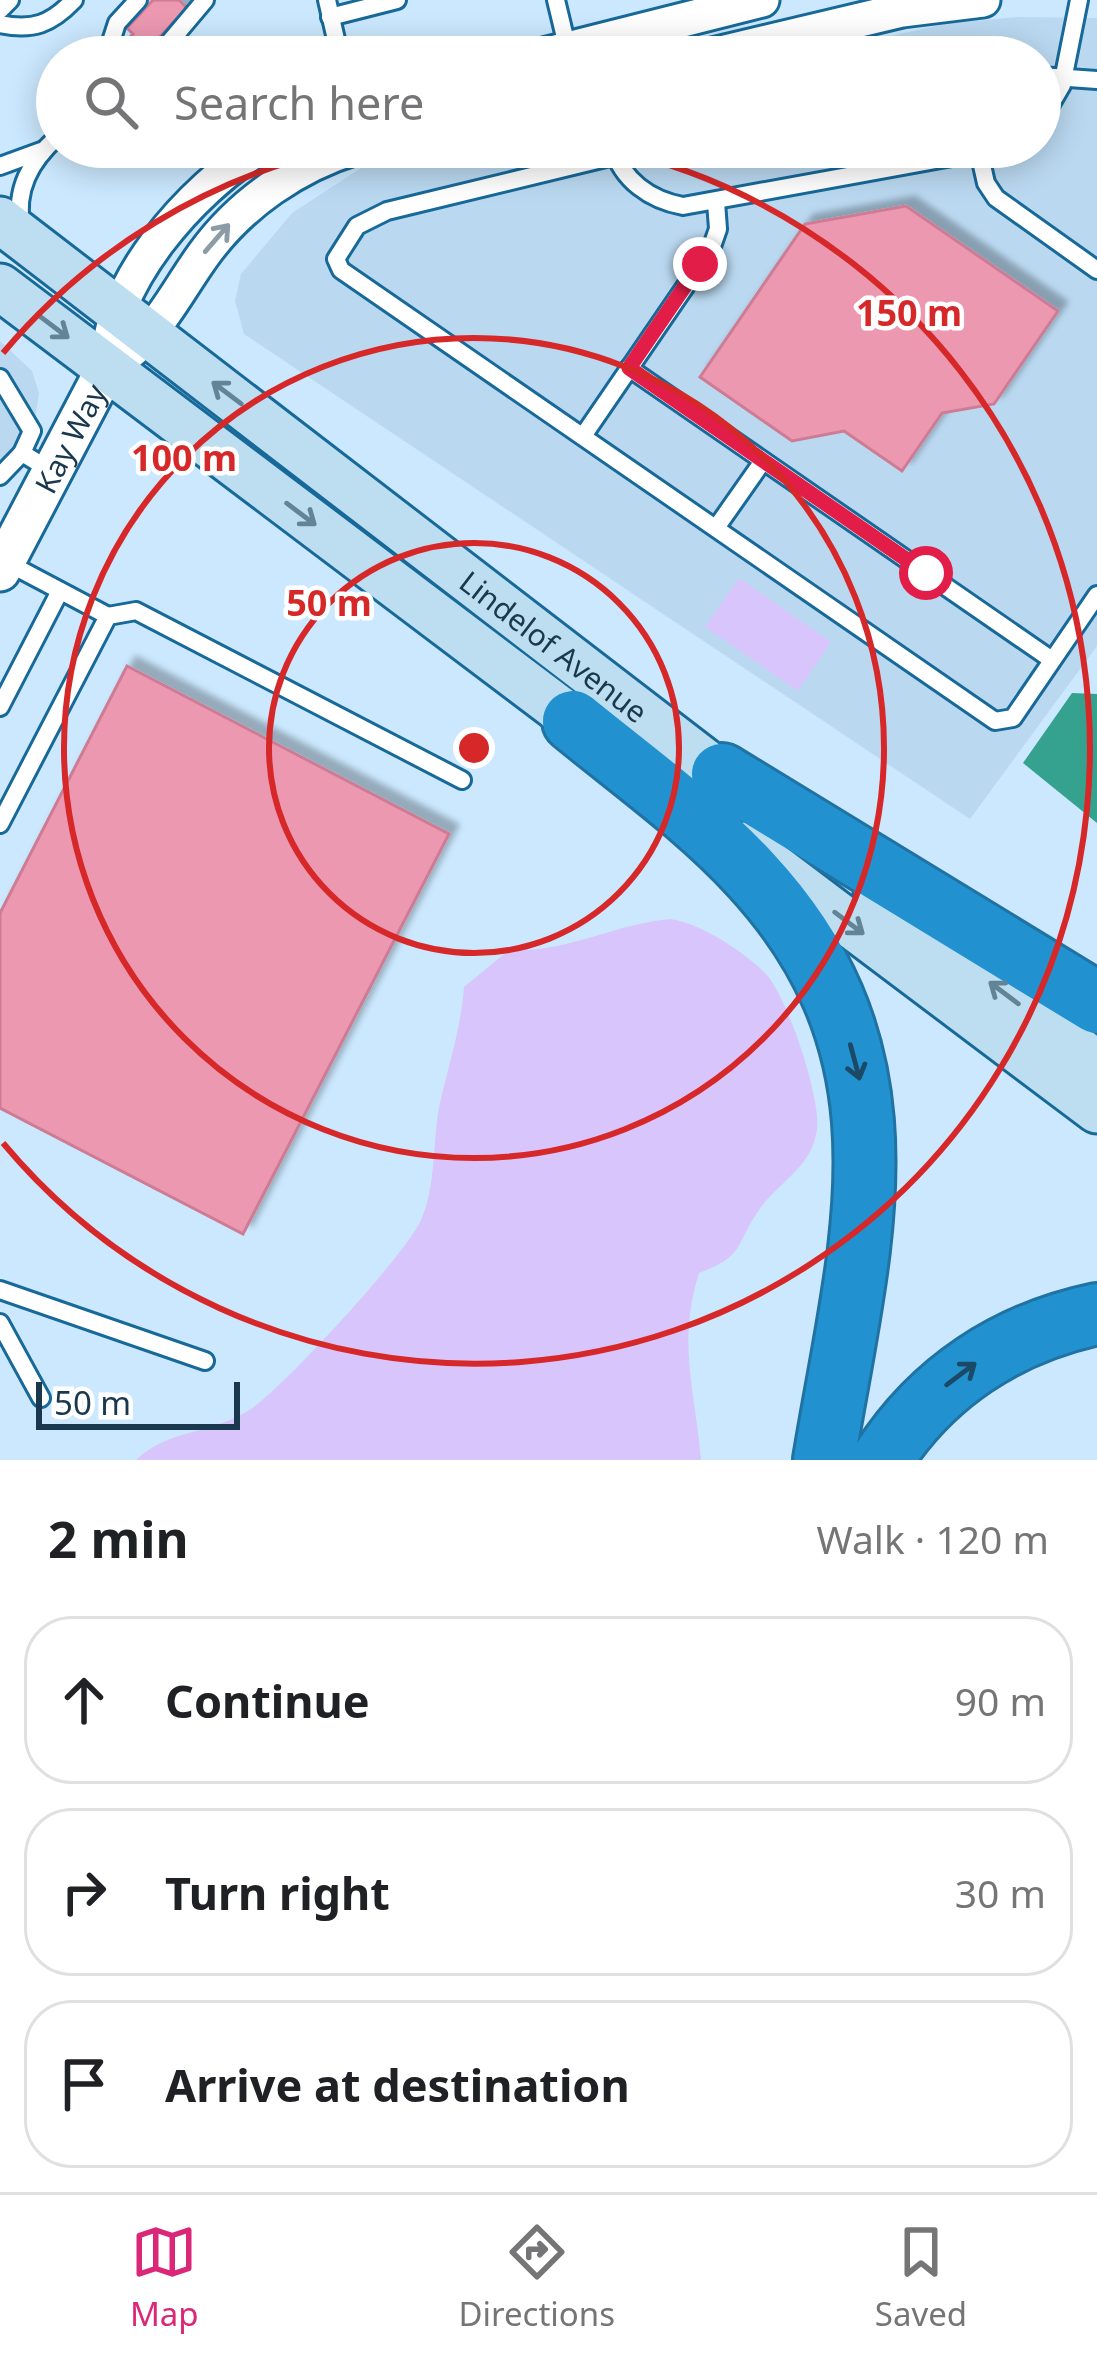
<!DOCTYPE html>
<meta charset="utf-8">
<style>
body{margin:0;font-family:"Noto Sans",sans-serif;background:#f6f6f6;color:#202124}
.scale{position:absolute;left:36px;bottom:30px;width:204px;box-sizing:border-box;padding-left:12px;border:6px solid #19384d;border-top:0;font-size:33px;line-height:42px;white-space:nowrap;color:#19384d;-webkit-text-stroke:9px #fff;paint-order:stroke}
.stop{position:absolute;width:36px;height:36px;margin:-27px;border:9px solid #e11d48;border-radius:50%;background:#fff}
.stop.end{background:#e11d48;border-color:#fff;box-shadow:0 3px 12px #0008}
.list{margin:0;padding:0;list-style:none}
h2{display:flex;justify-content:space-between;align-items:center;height:156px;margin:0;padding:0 48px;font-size:51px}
h2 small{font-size:39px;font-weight:400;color:#757577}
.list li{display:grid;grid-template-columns:78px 1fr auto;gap:36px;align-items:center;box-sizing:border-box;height:168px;margin:0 24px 24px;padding:0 24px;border:3px solid #e0e0e0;border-radius:48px}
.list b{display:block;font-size:45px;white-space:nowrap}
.list em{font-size:39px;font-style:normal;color:#757577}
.icon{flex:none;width:66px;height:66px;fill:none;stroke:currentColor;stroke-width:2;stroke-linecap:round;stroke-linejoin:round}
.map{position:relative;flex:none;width:1097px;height:1460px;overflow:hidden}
.search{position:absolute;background:#fff;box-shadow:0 6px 30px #0003;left:36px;right:36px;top:36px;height:132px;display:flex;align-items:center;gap:30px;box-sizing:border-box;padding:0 42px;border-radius:66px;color:#757577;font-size:45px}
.sheet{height:732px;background:#fff}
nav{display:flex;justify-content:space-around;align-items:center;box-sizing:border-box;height:168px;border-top:3px solid #e0e0e0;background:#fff;font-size:33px;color:#757577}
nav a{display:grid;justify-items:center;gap:6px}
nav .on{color:#db2777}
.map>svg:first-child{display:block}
</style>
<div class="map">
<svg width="1097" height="1460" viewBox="0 0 1097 1460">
<defs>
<filter id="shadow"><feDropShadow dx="9" dy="-9" stdDeviation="3" flood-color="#0004"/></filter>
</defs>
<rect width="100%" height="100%" fill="#cbe8fe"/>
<g fill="#bad9f1">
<path d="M1018,17L1097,18V646L970,819L244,334L235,301L241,274L292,213L361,168L444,147H1040V57H796L949,23Z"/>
<path d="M0,341L32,371L39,393L36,414L0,488Z"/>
</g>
<g fill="#d8c5fc">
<path d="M739,578L831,642L798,691L705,627Z"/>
<path d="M670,919C700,923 743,951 765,973C787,995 821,1098 817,1129C812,1168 779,1181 759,1210C735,1245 745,1256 699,1273C677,1343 695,1390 701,1460H136C168,1429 216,1433 251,1409C283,1388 407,1253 421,1220C437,1184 432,1140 440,1103C449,1063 461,1028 464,987L509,950C567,953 614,924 670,919Z"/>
</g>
<path fill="#35a290" d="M1072,693L1097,694V823L1023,763Z"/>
<g fill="#ec98b1" stroke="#cd7b94" stroke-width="3" filter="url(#shadow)">
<path d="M153,0H179L187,8L149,48L143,43L137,49L128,39L133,34L127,28Z"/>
<path d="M906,206L1058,311L994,404L942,413L902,471L844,431L792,441L700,377L805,224Z"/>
<path d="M127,666L449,834L243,1234L0,1108V913Z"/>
</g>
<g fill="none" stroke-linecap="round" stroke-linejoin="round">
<defs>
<g id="service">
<path d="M327,0L340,57"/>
<path d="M556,0L568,50"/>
<path d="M0,10L10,0"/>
<path d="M330,17L397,0"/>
<path d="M0,24C33,31 51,24 74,0"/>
<path d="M106,57L117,23L138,0"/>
<path d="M157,57L205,0"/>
<path d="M1040,76L1097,80"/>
<path d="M1040,123L1062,85L1079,0"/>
<path d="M613,148C622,180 650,200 683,206L1007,147"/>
<path d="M979,152L986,183L996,198L1097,270"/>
<path d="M614,156L387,211L357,226L336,259L341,270L995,721L1013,718L1097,595"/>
<path d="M0,166L41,151"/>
<path d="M21,226C15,189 30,162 57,137"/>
<path d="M629,368L1052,660"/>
<path d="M0,378L32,431L22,453"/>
<path d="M583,436L711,249L718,229L716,202"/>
<path d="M0,476L22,453L50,470"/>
<path d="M716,528L763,461"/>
<path d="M6,562L108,616"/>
<path d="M0,707L60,591"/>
<path d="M0,824L108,616L136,611L462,780"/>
<path d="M0,1290L205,1361"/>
<path d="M0,1323L41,1398"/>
</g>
<g id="minor">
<path d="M536,57L762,0"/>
<path d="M704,57L902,10L983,0"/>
<path d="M107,367C154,343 174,295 204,254C241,203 297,165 356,147"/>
<path d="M107,367C110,281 189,192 260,147"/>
</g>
<g id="tertiary">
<path id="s1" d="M0,571L107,367"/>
</g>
<g id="secondary">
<path id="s2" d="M0,220L744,792"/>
<path d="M0,287L599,739"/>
<path d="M745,845L1097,1110"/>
<path d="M877,895L1097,1064"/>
</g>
<g id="motorway">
<path d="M573,721C633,770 700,818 752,875C920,1057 860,1242 824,1460"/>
<path d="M722,774L1097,1003"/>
<path d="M882,1460C932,1382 1007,1333 1097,1314"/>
</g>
</defs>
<use href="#service" stroke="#166998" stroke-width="22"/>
<use href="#minor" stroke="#166998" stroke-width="39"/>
<use href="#tertiary" stroke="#166998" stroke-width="45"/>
<use href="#secondary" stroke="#166998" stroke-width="51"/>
<use href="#motorway" stroke="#1f72a2" stroke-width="66"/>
<use href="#service" stroke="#fff" stroke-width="16"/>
<use href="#minor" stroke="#fff" stroke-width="33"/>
<use href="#tertiary" stroke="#fff" stroke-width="39"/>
<use href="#secondary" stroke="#bddef1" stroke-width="45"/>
<use href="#motorway" stroke="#2291d0" stroke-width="60"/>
</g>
<defs><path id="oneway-shaft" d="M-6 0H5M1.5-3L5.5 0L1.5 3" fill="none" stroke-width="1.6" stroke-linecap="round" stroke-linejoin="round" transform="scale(3)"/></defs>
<use stroke="#8c9ca6" href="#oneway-shaft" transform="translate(217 238) rotate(-49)"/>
<g stroke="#638397">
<use href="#oneway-shaft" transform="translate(54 327) rotate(37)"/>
<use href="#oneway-shaft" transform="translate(227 393) rotate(-143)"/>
<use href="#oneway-shaft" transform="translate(301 514) rotate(37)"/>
<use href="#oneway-shaft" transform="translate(849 923) rotate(37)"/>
<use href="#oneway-shaft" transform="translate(1004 993) rotate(-143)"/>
</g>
<g stroke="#1b4a67">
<use href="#oneway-shaft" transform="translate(855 1062) rotate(75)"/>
<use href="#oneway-shaft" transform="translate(961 1374) rotate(-37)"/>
</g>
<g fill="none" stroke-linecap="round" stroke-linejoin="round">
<path stroke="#e11d48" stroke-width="15" d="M700,264L629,368L926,573"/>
</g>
<g fill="none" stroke="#d62828" stroke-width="6">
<circle cx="474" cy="748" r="205"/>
<circle cx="474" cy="748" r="410"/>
<path d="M3 353A615 615 0 0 1 341 148M607 148A615 615 0 1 1 3 1143"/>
</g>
<g text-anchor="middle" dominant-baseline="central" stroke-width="9" stroke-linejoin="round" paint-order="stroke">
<g font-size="30" fill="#19384d" stroke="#fff">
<text stroke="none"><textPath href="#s1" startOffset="150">Kay Way</textPath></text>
<text stroke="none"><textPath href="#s2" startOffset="699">Lindelof Avenue</textPath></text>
</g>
</g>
<circle cx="474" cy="748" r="18" fill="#d62828" stroke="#fff" stroke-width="6"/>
<g font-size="36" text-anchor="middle" font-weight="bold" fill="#d62828" stroke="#fff" stroke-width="9" stroke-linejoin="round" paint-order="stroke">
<text x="909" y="326">150 m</text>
<text x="184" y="471">100 m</text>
<text x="329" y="616">50 m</text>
</g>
</svg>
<div class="scale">50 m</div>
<div class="stop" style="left:926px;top:573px"></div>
<div class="stop end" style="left:700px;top:264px"></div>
<div class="search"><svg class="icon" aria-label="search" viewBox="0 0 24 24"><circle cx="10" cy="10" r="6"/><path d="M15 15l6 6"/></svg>Search here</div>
</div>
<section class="sheet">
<h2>2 min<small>Walk · 120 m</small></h2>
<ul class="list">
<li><svg class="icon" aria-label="ahead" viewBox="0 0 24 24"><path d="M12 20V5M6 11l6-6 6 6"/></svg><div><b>Continue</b></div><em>90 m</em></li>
<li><svg class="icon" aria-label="right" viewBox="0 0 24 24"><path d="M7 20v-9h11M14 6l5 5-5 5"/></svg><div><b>Turn right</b></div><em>30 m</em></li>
<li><svg class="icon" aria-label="arrive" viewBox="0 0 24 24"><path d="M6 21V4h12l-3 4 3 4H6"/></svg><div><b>Arrive at destination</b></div></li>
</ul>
</section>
<nav>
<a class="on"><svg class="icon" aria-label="map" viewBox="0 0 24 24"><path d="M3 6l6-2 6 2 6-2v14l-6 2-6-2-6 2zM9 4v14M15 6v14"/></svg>Map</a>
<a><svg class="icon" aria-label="directions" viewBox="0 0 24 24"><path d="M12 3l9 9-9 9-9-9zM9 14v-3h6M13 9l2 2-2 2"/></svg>Directions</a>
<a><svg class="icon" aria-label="saved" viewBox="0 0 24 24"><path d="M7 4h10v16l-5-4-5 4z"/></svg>Saved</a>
</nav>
